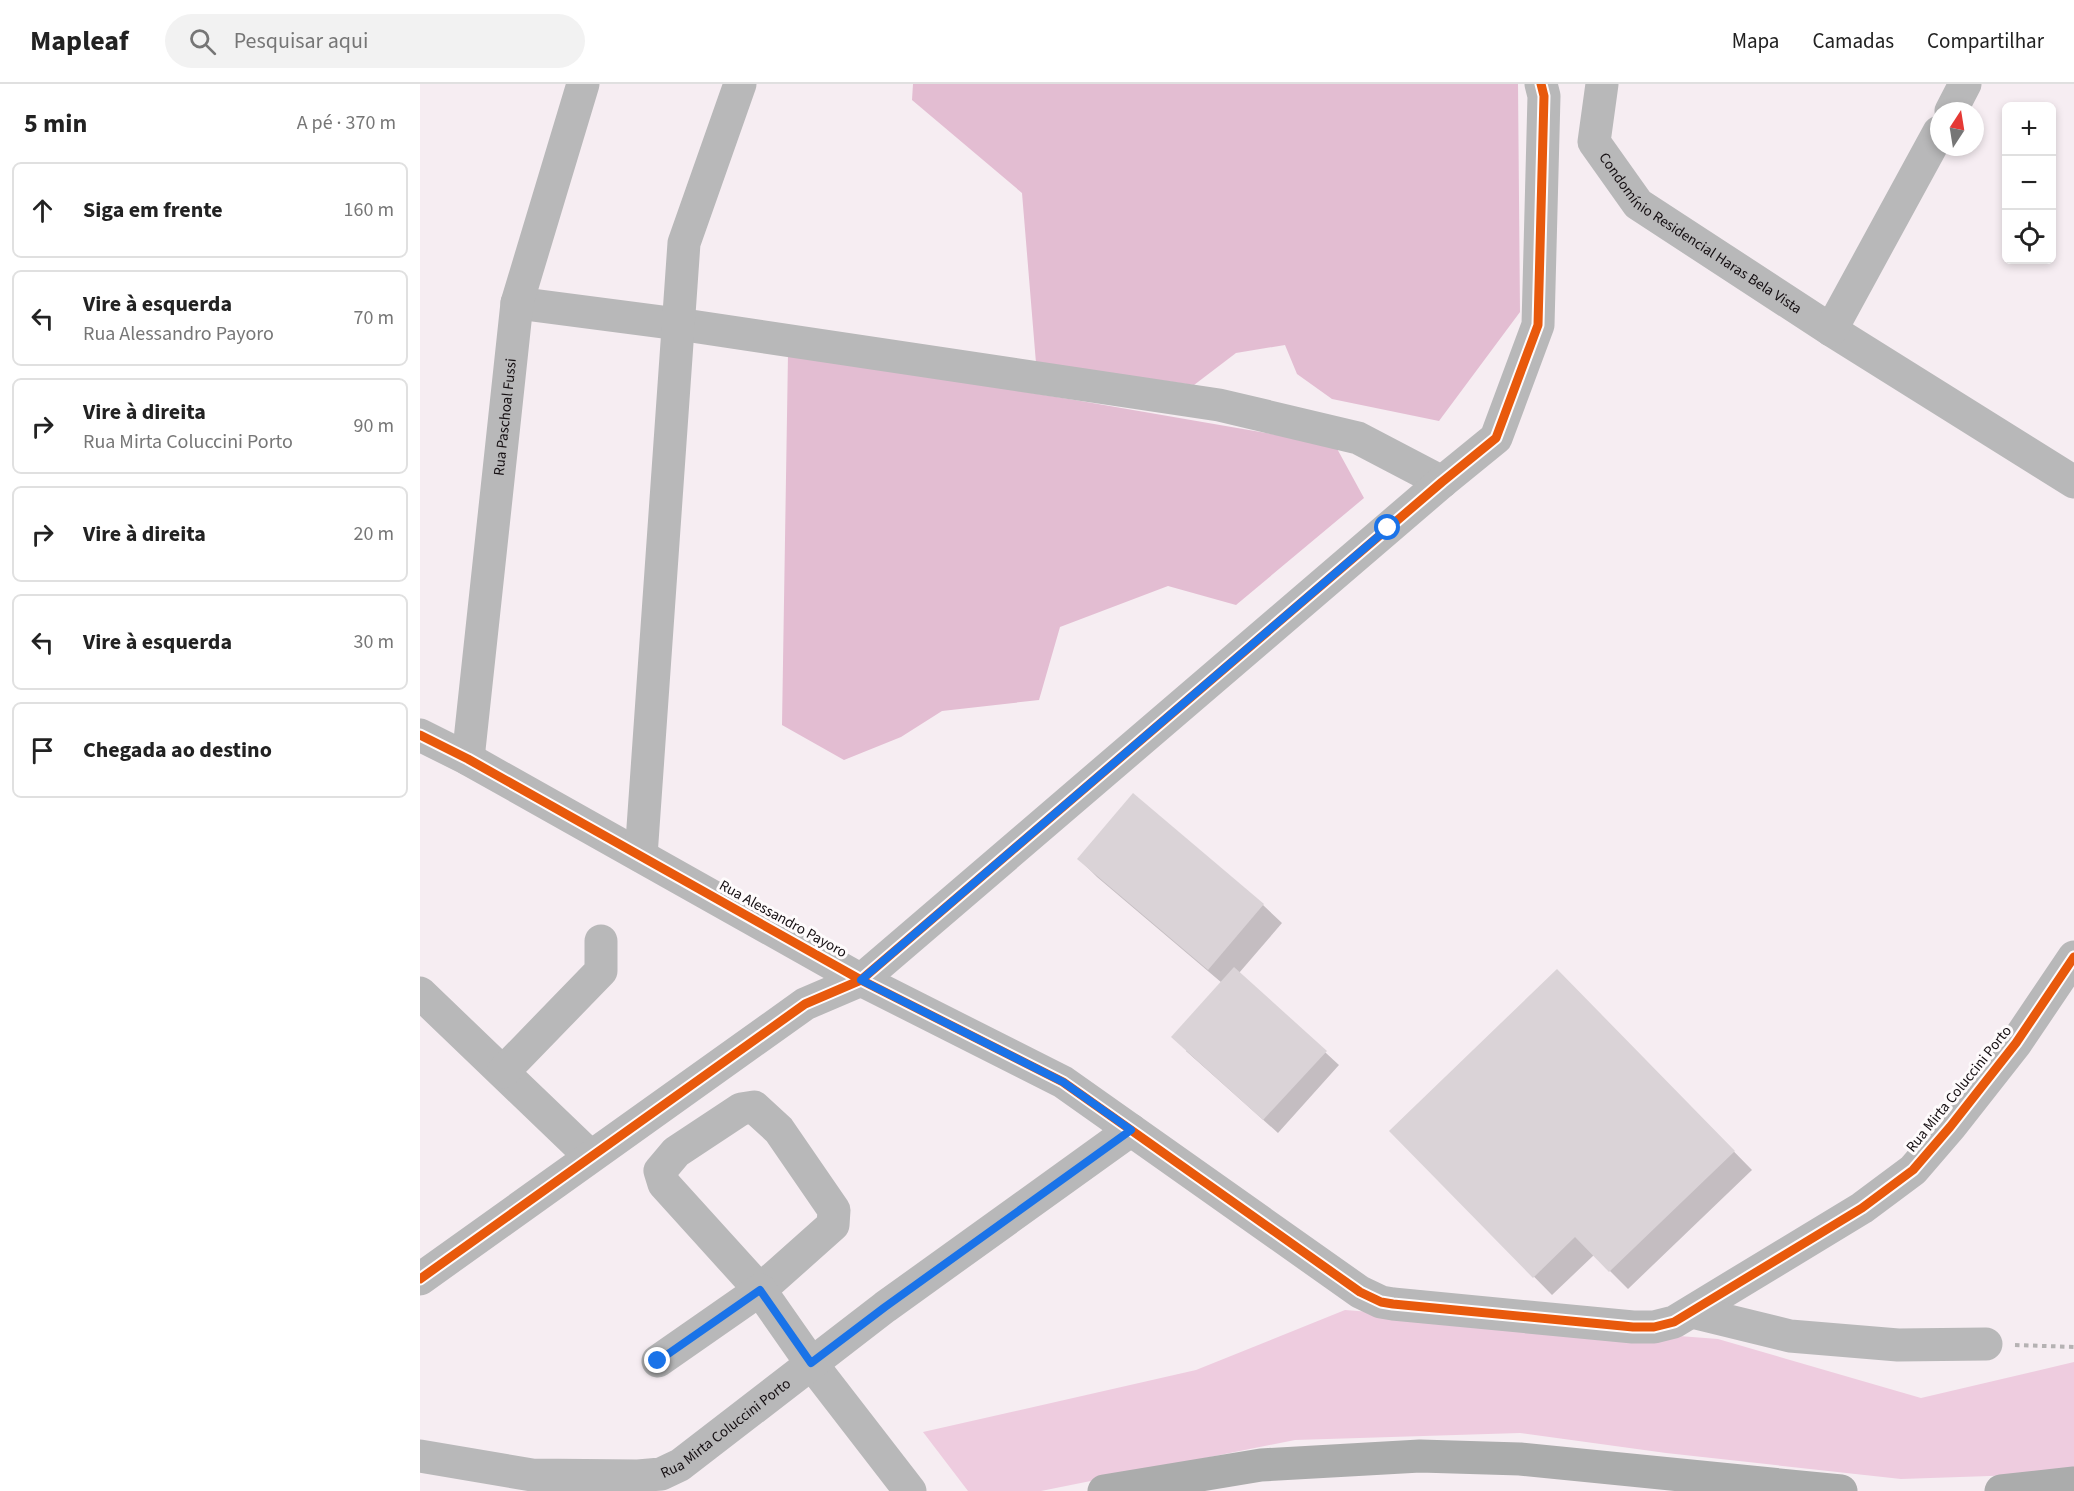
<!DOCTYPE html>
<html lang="pt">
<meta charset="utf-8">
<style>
body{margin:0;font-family:"Source Sans 3",sans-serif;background:#f2f2f2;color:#222}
.controls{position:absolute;right:18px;top:18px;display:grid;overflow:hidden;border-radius:9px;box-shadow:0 3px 9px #0003}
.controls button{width:54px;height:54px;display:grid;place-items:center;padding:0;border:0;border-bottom:2px solid #e0e0e0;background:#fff;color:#222;font:30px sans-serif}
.compass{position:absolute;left:1510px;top:18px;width:54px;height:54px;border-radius:50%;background:#fff;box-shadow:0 3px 9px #0003;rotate:12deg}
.stop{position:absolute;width:18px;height:18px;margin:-14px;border:4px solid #1a73e8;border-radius:50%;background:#fff}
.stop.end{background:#1a73e8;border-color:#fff;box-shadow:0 2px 6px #0008}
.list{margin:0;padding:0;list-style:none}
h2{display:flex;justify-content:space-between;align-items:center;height:78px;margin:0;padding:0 24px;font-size:26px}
h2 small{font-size:20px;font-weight:400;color:#767676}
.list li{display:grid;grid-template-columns:39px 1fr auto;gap:18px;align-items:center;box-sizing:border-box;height:96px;margin:0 12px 12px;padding:0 12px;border:2px solid #e0e0e0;border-radius:9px}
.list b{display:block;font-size:22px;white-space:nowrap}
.list p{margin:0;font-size:20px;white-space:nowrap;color:#767676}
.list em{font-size:20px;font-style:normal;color:#767676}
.icon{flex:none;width:33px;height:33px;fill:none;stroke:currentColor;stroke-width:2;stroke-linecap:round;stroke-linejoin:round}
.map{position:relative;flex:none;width:1654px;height:1407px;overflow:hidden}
header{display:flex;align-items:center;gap:36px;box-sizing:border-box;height:84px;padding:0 30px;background:#fff;border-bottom:2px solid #e0e0e0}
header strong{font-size:28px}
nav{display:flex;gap:33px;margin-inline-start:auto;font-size:21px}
.search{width:420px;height:54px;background:#f2f2f2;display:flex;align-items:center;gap:15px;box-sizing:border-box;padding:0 21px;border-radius:33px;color:#767676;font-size:22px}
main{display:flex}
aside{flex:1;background:#fff}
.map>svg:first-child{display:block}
</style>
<header>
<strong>Mapleaf</strong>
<div class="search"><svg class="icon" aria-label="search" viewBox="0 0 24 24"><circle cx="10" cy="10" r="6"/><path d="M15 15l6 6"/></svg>Pesquisar aqui</div>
<nav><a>Mapa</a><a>Camadas</a><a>Compartilhar</a></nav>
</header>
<main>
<aside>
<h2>5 min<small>A pé · 370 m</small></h2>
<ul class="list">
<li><svg class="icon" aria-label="ahead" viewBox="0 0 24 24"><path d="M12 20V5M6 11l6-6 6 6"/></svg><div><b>Siga em frente</b></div><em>160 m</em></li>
<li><svg class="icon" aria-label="left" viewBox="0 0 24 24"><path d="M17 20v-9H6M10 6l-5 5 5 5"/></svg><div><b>Vire à esquerda</b><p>Rua Alessandro Payoro</p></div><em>70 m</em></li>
<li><svg class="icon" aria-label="right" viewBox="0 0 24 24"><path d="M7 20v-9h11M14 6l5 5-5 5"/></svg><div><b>Vire à direita</b><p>Rua Mirta Coluccini Porto</p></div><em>90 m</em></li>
<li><svg class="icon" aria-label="right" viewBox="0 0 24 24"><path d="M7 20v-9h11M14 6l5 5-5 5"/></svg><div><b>Vire à direita</b></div><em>20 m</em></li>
<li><svg class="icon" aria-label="left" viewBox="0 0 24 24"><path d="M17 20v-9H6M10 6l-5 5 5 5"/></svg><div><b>Vire à esquerda</b></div><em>30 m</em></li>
<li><svg class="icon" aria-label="arrive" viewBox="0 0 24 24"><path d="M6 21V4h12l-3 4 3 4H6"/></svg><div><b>Chegada ao destino</b></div></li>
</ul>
</aside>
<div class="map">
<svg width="1654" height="1407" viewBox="0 0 1654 1407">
<rect width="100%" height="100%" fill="#f6edf2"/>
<path fill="#eeccdf" d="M925,1226L1298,1255L1501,1314L1654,1278V1389L1481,1395L1246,1369L1100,1349L875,1356L621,1407H548L503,1348L776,1286Z"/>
<g fill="#e3bdd2">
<path d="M493,0H1098L1100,228L1019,337L912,315L877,290L865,261L816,269L774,301L616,279L602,109L492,16Z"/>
<path d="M368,270L655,316L915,361L944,414L816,521L748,502L640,543L619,616L522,627L481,653L424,676L362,641Z"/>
</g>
<g fill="#0003">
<path d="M713,711L843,821L862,839L819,889L919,981L858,1049L766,967L802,899L677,793L659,775Z"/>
<path d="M1137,887L1332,1086L1208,1205L1174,1171L1132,1211L971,1047Z"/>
</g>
<g fill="#dad3d7">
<path d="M713,709L844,820L788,886L657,775Z"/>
<path d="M814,883L907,967L843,1036L751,953Z"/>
<path d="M1137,885L1315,1067L1189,1188L1155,1153L1113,1194L969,1047Z"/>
</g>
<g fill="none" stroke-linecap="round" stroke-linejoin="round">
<path stroke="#b5b2b3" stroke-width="4" stroke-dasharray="4.5 4.5" stroke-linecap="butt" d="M1595,1261L1654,1263"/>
<g stroke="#b8b8b9" stroke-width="33">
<path id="s1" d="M1182,0L1174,58L1218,120L1411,246L1654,398"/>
<path d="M1531,27L1545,0"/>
<path d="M97,219L258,240L799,321L938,354L1022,398"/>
<path d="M1411,246L1519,48"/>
<path d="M0,651L48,675L441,896L643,998L940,1208L961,1218L973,1220L1213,1243H1234L1254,1238L1442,1124L1493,1086L1530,1043L1596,959L1654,873"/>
<path id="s2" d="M48,675L97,219L163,0"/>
<path d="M221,772L264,159L320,0"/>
<path d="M0,909L170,1072"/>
<path d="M83,988L181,887V857"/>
<path d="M334,1023L359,1046L414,1126L413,1141L340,1206L244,1100L240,1087L256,1068L321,1025Z"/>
<path d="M0,1195L385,920L441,896L1022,398L1076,354L1118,241L1124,12L1121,0"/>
<path d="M1272,1228L1370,1252L1478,1261L1566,1260"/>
<path d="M238,1277L340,1206L391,1279L490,1407"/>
<path id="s3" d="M0,1372L112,1391L218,1392L241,1390L260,1381L465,1223L711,1046"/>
</g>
<g stroke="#abacac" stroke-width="33">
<path d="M684,1407L841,1381L1000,1372L1100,1375L1421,1407"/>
<path d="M1581,1407L1654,1399"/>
</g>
<defs>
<g id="cycleway">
<path d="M0,651L48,675L441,896L643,998L940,1208L961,1218L973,1220L1213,1243H1234L1254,1238L1442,1124L1493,1086L1530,1043L1596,959L1654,873"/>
<path d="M0,1195L385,920L441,896L1022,398L1076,354L1118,241L1124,12L1121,0"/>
</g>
</defs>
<use href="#cycleway" stroke="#fefbfc" stroke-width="13"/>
<use href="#cycleway" stroke="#e8590c" stroke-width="9"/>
</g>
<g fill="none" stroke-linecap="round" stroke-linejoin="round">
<path stroke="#1a73e8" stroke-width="8" d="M238,1277L340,1206L391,1279L465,1223L711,1046L643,998L441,896L968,444"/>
</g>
<g text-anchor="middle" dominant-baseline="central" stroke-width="6" stroke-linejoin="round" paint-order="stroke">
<g font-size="15" fill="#140e11" stroke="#fefbfc">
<text stroke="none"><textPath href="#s1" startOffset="201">Condomínio Residencial Haras Bela Vista</textPath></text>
<text stroke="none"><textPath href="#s2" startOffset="344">Rua Paschoal Fussi</textPath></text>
<text transform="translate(363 835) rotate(29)">Rua Alessandro Payoro</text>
<text transform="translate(1539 1005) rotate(-51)">Rua Mirta Coluccini Porto</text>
<text stroke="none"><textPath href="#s3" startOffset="322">Rua Mirta Coluccini Porto</textPath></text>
</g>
</g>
</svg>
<div class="controls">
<button>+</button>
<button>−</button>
<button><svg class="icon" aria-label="locate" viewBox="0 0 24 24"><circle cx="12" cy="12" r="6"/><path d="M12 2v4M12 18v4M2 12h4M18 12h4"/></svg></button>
</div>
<svg class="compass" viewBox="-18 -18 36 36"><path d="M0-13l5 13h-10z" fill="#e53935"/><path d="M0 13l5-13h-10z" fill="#767676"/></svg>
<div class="stop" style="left:968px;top:444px"></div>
<div class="stop end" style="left:238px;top:1277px"></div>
</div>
</main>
